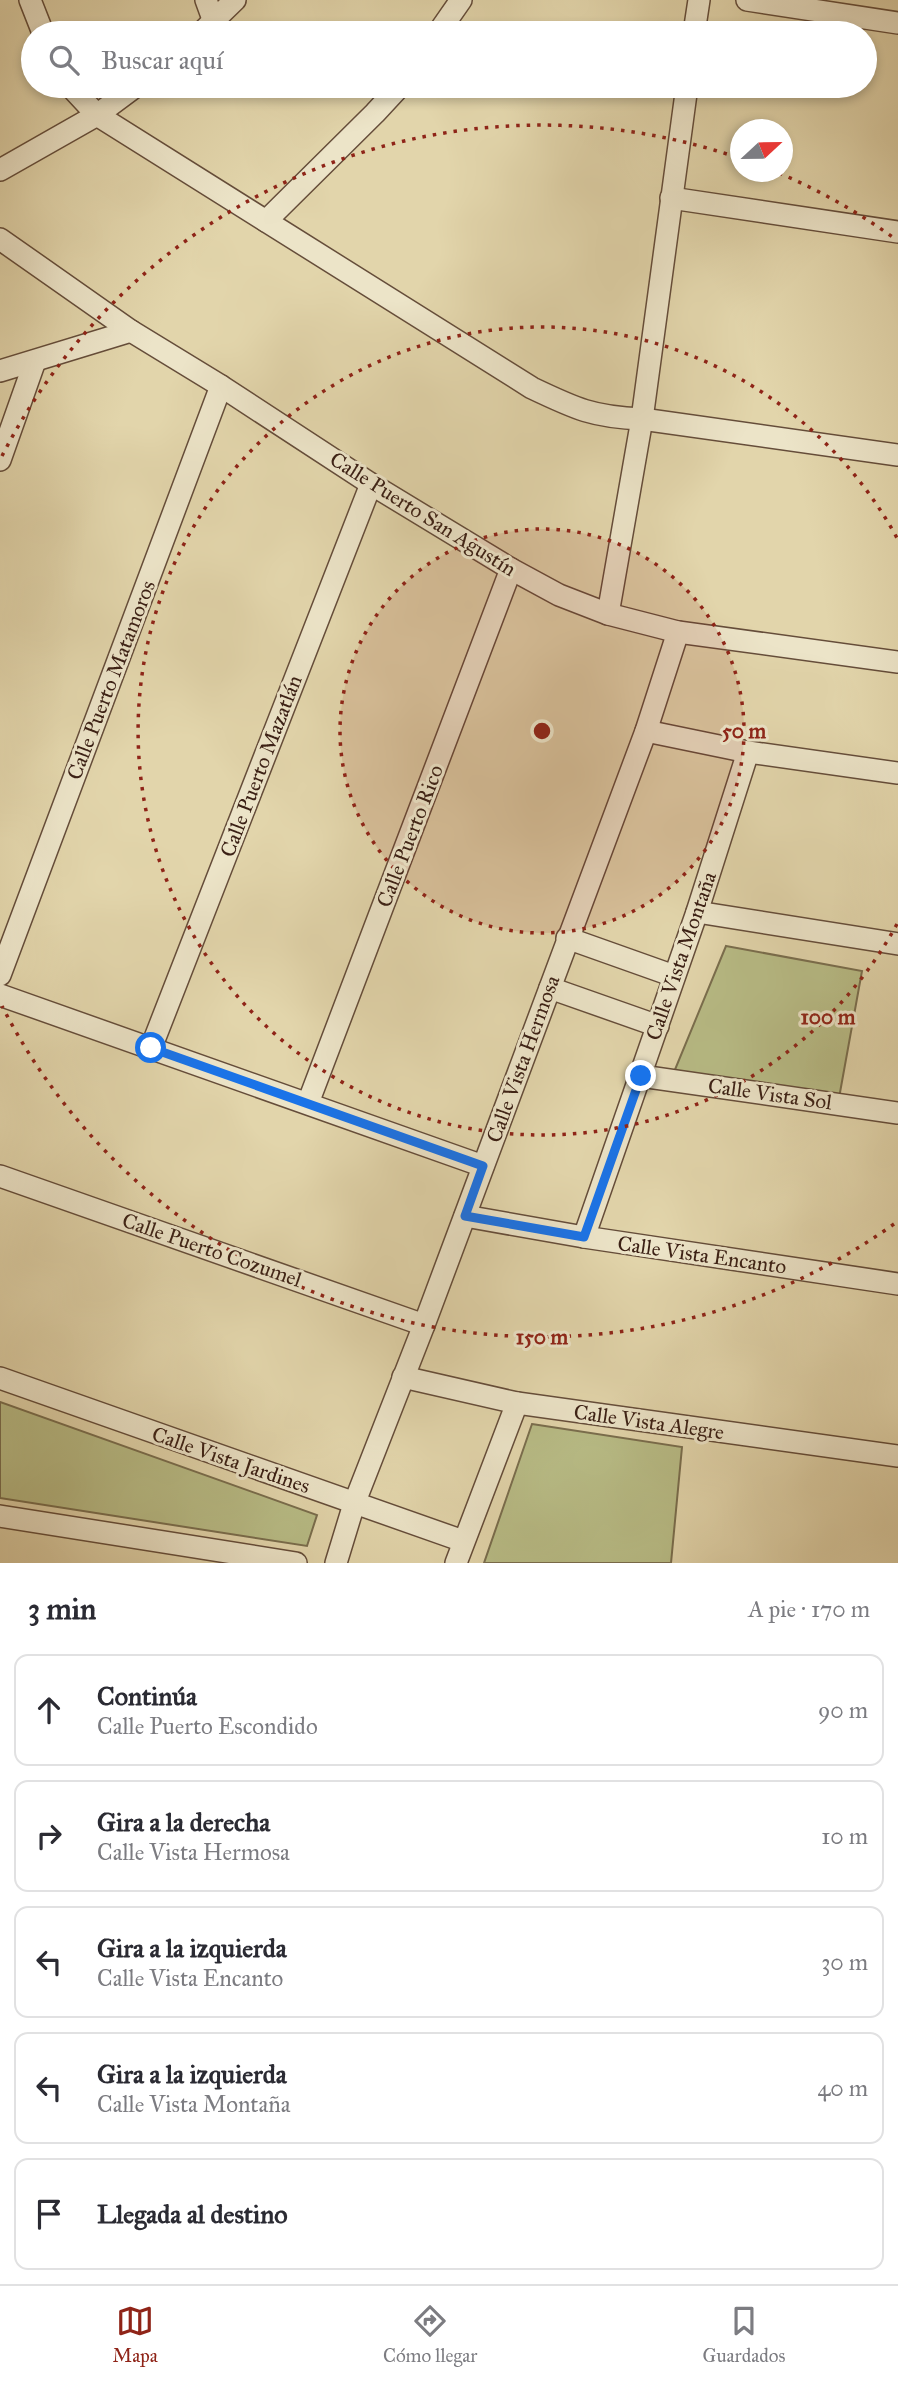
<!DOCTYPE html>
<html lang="es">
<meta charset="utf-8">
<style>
body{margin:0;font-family:"IM FELL Great Primer",serif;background:#f7f7f7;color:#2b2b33}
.compass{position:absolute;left:730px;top:119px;width:63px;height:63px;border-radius:50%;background:#fff;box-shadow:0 4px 10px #0003;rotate:68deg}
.stop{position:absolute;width:21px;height:21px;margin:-16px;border:5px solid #1a73e8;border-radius:50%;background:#fff}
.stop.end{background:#1a73e8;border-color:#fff;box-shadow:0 2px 7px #0008}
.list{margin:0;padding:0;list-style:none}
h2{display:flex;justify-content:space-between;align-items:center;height:91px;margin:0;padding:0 28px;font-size:30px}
h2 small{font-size:23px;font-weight:400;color:#7c7c81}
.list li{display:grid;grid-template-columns:46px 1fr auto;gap:21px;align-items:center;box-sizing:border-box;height:112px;margin:0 14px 14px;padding:0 14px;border:2px solid #e1e1e2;border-radius:14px}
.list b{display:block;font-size:26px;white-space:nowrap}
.list p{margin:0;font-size:23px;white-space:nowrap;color:#7c7c81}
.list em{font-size:23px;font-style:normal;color:#7c7c81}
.icon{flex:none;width:38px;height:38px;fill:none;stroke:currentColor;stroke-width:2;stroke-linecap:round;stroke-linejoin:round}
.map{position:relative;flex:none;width:898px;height:1563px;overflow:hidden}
.search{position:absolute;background:#fff;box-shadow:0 4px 10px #0003;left:21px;right:21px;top:21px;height:77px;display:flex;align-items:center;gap:18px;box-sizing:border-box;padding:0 24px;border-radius:38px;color:#7c7c81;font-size:26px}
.sheet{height:721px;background:#fff}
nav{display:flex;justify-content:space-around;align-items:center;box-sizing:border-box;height:98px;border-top:2px solid #e1e1e2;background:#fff;font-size:19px;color:#7c7c81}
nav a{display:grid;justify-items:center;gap:4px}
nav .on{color:#8f2418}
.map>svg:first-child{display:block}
</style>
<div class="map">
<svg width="898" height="1563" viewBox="0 0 898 1563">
<rect width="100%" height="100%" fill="#e2d5ab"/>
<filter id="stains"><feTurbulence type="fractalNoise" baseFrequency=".00286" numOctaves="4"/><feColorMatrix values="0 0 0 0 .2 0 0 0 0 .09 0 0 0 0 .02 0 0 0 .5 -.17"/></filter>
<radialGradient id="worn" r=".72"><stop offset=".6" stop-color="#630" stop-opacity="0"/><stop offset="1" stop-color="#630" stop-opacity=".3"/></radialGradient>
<g fill="#b8bc86" stroke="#7a6e4e" stroke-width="2">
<path d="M726,946L862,971L839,1098L674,1072Z"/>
<path d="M0,1402L317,1515L307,1546L0,1498Z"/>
<path d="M532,1424L682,1447L671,1563H484Z"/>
</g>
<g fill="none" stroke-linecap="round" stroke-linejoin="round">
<defs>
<g id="minor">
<path d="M30,0L43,33"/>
<path d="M206,0L214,22"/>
<path d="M747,0L898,23"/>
<path d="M201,33L235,0"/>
<path d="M438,33L461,0"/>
<path d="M694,33L699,0"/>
<path d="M70,86L97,115L532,388C576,409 593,417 642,419L898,455"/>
<path d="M0,170L97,115L136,86"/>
<path d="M671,198L898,232"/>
<path d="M266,221L375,113L400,86"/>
<path d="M0,239L131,331L221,386L371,484L511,569L559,595L608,614L678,632L898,662"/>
<path d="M0,371L131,331"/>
<path d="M0,460L35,361"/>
<path d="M608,614L642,419L687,86"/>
<path d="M646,731L748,752L898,773"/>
<path d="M697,912L898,944"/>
<path d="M567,938L674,976"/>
<path d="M0,975L221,386"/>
<path d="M550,988L658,1026"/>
<path d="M0,995L483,1166"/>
<path d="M151,1048L371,484"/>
<path d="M641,1076L898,1113"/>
<path d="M308,1103L511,569"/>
<path d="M0,1176L424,1325"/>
<path d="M465,1216L584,1237L898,1284"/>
<path d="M584,1237L697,912L748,752"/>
<path d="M403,1377L517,1403L898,1456"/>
<path d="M0,1378L463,1541"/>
<path d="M0,1516L296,1563"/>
<path d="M336,1563L354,1504L424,1325L646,731L678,632"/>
<path d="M456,1563L517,1403"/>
</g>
</defs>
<use href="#minor" stroke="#654d3a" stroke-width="24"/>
<use href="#minor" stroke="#ece4c8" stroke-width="21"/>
</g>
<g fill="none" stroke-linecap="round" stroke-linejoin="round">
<path stroke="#1a73e8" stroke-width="9" d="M151,1048L483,1166L465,1216L584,1237L641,1076"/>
</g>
<circle cx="542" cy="731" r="202" fill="#8f2418" fill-opacity=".12"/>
<g fill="none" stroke="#8f2418" stroke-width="3.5" stroke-dasharray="3.5 7">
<circle cx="542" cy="731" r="202"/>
<path d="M897 924A404 404 0 1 1 897 538"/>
<path d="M894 1224A606 606 0 0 1 2 1006M2 456A606 606 0 0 1 739 158M779 173A606 606 0 0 1 894 238"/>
</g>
<g text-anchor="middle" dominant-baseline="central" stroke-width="6" stroke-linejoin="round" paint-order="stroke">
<g font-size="21" fill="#3b2015" stroke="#ece4c8">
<text transform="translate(423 514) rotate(32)">Calle Puerto San Agustín</text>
<text transform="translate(111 680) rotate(-69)">Calle Puerto Matamoros</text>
<text transform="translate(261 766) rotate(-69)">Calle Puerto Mazatlán</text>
<text transform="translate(410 836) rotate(-69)">Calle Puerto Rico</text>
<text transform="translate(681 956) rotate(-71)">Calle Vista Montaña</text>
<text transform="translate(523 1059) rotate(-70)">Calle Vista Hermosa</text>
<text transform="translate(770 1094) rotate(8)">Calle Vista Sol</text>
<text transform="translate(212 1250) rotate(19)">Calle Puerto Cozumel</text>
<text transform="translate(702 1255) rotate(8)">Calle Vista Encanto</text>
<text transform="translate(649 1422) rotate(8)">Calle Vista Alegre</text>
<text transform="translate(231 1460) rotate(19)">Calle Vista Jardines</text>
</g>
</g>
<circle cx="542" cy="731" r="10" fill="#8f2418" stroke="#ece4c8" stroke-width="3.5"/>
<g font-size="21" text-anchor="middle" font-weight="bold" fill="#8f2418" stroke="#ece4c8" stroke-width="6" stroke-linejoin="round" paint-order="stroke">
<text x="744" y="738">50 m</text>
<text x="828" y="1024">100 m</text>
<text x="542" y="1344">150 m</text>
</g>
<rect width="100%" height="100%" filter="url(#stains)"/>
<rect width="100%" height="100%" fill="url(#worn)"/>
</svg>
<svg class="compass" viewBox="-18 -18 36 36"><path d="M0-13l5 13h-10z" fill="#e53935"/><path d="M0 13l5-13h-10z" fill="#7c7c81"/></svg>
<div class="stop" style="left:151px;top:1048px"></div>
<div class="stop end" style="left:641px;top:1076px"></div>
<div class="search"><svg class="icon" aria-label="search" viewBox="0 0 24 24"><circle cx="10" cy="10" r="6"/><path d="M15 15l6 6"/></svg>Buscar aquí</div>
</div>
<section class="sheet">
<h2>3 min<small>A pie · 170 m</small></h2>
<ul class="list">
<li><svg class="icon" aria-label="ahead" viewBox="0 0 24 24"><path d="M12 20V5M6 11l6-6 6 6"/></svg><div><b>Continúa</b><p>Calle Puerto Escondido</p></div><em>90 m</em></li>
<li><svg class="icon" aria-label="right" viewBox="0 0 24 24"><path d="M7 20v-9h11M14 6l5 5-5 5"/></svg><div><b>Gira a la derecha</b><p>Calle Vista Hermosa</p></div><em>10 m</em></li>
<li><svg class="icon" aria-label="left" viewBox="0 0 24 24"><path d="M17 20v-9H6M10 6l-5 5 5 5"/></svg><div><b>Gira a la izquierda</b><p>Calle Vista Encanto</p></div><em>30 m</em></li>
<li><svg class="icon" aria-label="left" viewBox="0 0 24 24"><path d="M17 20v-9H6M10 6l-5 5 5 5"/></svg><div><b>Gira a la izquierda</b><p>Calle Vista Montaña</p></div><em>40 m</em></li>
<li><svg class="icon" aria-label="arrive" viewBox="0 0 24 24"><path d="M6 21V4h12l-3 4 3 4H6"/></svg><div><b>Llegada al destino</b></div></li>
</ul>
</section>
<nav>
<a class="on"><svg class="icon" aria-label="map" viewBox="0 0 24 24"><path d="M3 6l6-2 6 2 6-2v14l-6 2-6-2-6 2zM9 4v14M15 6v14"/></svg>Mapa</a>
<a><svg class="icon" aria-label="directions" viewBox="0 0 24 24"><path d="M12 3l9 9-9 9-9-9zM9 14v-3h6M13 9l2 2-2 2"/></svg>Cómo llegar</a>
<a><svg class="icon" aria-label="saved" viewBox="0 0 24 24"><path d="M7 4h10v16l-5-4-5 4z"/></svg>Guardados</a>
</nav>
